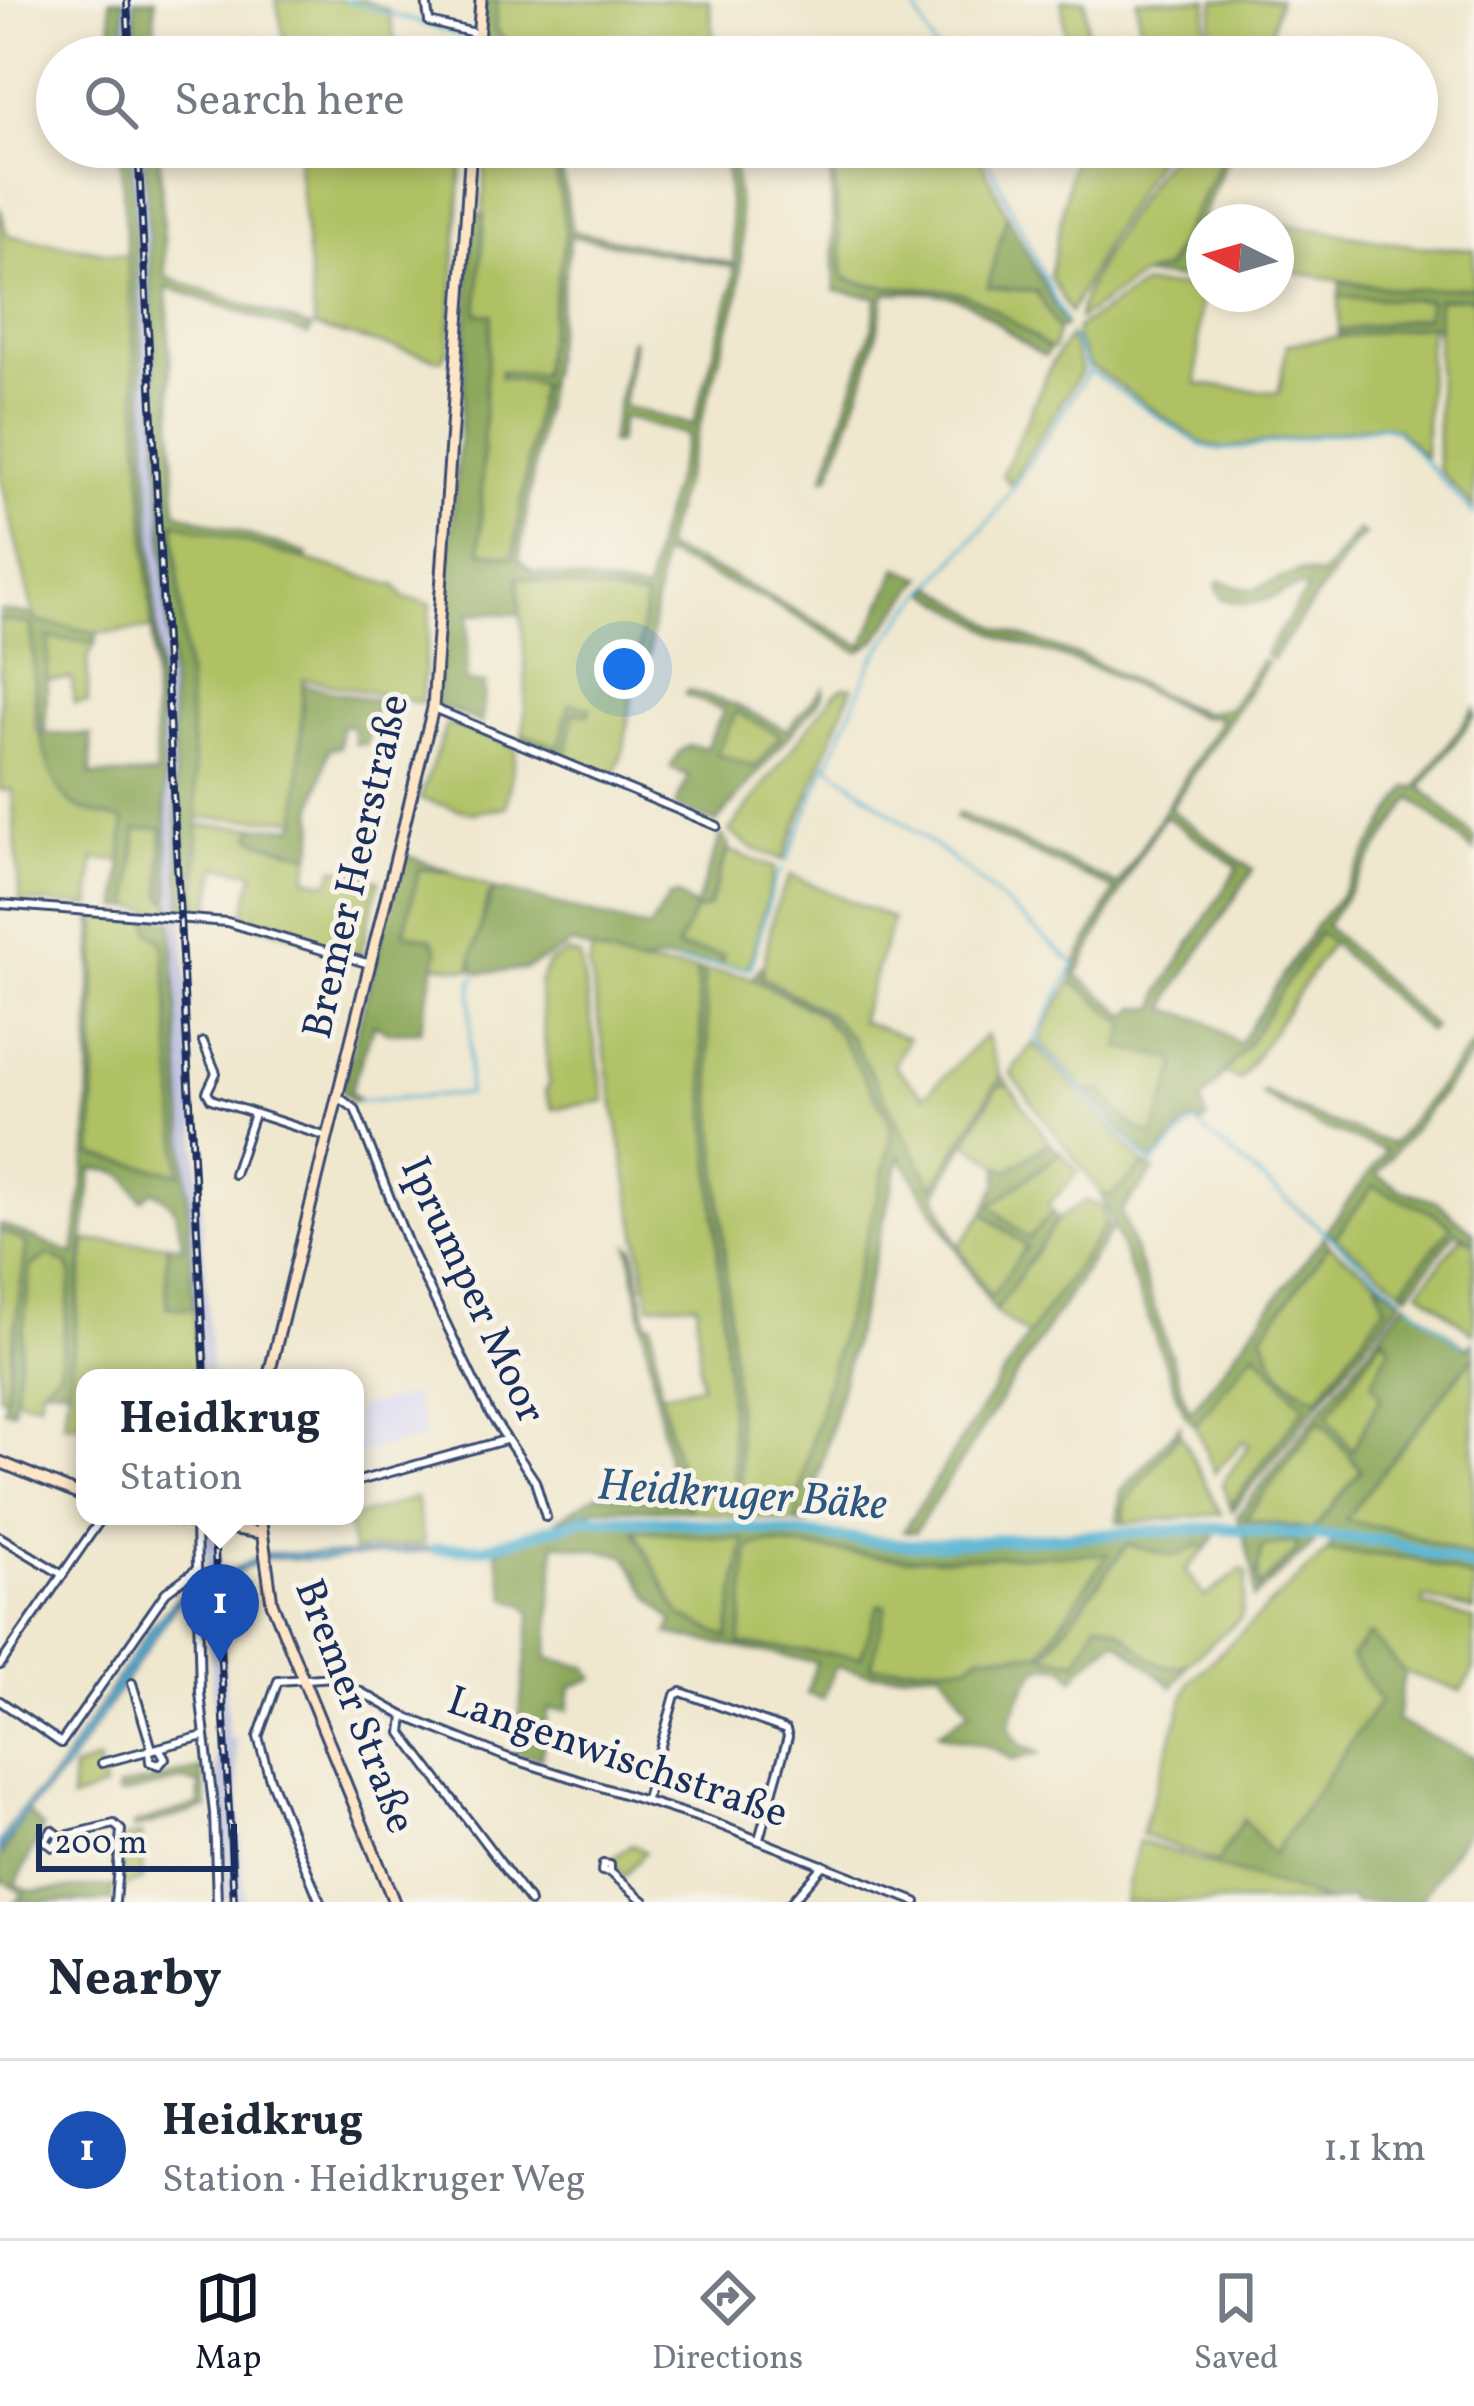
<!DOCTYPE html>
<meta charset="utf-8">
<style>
body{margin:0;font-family:Vollkorn,serif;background:#f2f2f3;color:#1f2937}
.compass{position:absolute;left:1186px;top:204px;width:108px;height:108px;border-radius:50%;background:#fff;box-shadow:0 6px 18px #0003;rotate:275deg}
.scale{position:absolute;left:36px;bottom:30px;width:201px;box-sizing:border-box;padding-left:12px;border:6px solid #1b2f5e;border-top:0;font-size:33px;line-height:42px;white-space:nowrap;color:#1b2f5e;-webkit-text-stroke:9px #f7f3e8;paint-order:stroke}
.you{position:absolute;left:624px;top:669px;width:42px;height:42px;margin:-30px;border:9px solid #fff;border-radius:50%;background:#1a73e8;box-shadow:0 0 0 18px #1a73e833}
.badge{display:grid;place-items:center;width:78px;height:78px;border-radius:50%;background:#111827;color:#fff;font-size:39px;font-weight:700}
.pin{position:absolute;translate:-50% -99px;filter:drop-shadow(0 3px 6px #0008)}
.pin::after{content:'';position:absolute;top:63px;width:42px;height:36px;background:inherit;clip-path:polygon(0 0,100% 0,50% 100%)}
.popup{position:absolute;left:76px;top:1369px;width:288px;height:156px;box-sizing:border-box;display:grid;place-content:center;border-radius:24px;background:#fff;filter:drop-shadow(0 3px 9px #0005);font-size:39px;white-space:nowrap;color:#747a83}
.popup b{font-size:45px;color:#1f2937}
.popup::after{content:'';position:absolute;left:50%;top:100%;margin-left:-24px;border:24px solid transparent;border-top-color:#fff}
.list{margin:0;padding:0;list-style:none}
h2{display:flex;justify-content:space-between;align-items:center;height:156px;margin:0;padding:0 48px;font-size:51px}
h2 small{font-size:39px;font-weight:400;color:#747a83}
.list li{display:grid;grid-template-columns:78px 1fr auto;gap:36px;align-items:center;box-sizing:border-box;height:180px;padding:0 48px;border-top:3px solid #e0e1e3}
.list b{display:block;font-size:45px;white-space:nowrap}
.list p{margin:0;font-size:39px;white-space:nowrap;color:#747a83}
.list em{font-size:39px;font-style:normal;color:#747a83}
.icon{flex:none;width:66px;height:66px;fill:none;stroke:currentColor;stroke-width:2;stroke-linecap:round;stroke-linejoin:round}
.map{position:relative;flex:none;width:1474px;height:1902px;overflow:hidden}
.search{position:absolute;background:#fff;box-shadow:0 6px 18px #0003;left:36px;right:36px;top:36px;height:132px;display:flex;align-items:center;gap:30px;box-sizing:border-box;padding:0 42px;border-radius:66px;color:#747a83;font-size:45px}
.sheet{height:336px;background:#fff}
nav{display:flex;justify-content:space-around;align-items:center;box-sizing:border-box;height:168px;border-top:3px solid #e0e1e3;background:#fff;font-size:33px;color:#747a83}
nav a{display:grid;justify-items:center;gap:6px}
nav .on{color:#111827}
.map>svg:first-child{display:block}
</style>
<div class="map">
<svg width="1474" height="1902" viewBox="0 0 1474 1902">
<rect width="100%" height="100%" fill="#f7f3e8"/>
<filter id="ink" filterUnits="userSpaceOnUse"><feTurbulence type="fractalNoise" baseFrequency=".00833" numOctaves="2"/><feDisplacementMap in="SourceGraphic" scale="24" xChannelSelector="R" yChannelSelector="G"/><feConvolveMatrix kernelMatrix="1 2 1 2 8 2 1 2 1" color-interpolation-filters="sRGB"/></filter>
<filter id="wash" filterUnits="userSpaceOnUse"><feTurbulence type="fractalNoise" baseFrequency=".004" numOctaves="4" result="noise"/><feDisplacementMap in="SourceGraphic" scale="48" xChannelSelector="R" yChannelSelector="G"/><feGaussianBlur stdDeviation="2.7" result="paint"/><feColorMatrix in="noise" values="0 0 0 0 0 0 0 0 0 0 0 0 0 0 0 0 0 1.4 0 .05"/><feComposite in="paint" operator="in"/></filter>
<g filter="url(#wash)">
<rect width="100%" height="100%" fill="#efe7ce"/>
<path fill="#d8d7f8" d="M413,1396L425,1437L355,1454V1408Z"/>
<g fill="#bfc2dd">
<path d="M123,0H134L138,57H126Z"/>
<path d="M131,147H144L178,845L212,1378H197Z"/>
<path d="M203,1516H219L226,1693L229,1738L236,1739L244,1902H224Z"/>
</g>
<g fill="#afc164" stroke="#657861" stroke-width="3">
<path d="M276,0H362L389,10L398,57H288Z"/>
<path d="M497,0H709L716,57H540L518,52L495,29Z"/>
<path d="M1062,0H1085L1088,42L1131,47L1136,57H1067Z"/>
<path d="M1137,0H1208L1202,52L1205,57L1215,0H1279L1265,57H1142Z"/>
<path d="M305,147H463L449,347L442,360L315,327L298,165Z"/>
<path d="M486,147H552L566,233L541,376L502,371L500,376L540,383L513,557L480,552L485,387L477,314Z"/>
<path d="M831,147H975L1007,214L989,287L1037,292L1058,330L1054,348L1050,349C1019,328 987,298 949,291C914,284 879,292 844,277Z"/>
<path d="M1075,147H1128L1157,159L1110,235L1070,313L1050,276Z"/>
<path d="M1175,147H1227L1165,269L1141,276L1079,319C1081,281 1149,180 1175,147Z"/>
<path d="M0,207L7,235L128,256L152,629L97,633L35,621L0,476Z"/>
<path d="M1276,223L1413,246L1474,250V288L1401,290L1291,272L1292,267L1276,264Z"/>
<path d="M1143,285L1201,287L1197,384L1279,393L1287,344L1430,325L1425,457L1397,429L1381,425L1222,449L1201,443L1088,364L1075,336L1077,328Z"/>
<path d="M1339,297L1429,299L1428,316L1339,331Z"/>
<path d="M1474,297V509L1438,469L1437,299Z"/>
<path d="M1069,336L1082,370L1010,484L1002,475L1052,363Z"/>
<path d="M174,521L396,586L404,598L431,604L421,703L304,679L298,819L198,818Z"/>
<path d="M518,577L646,599L624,749L612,779L566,759L574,711L569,704L560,748L523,734C530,679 521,631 518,577Z"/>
<path d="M0,620L31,624L36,727L76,807L124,820L122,861L94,859L90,906L20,901L12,790H0Z"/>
<path d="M49,637L95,643L88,658V702L74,703L72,679L46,680Z"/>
<path d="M844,687H852L783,860L751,848L729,831L833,695Z"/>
<path d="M736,711L781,736L756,767L716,754Z"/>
<path d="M447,723L516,748L506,807L472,813L420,799Z"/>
<path d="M198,825L254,827L252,836L261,842L311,855L306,878L329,883L334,867L379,880L360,955L242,920L254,872L218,866L207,916L197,914Z"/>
<path d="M162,828V894L169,899L173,914L131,907L136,829Z"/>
<path d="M728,850L775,868L749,967L722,965V956L676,949L694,912L709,907Z"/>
<path d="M419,869L452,872L496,890L488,895L470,969L435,965L438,950L432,939L404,933Z"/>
<path d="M790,875L893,919L860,1021L908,1038L894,1065L924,1096L986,1035L1001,1076L933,1188L852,1039L830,1015L761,976L774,911Z"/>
<path d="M96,916L147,918L151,932L164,943L181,1174L93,1156Z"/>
<path d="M1320,932L1332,942L1240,1080L1225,1074Z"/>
<path d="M592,950L637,965L696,970L738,1517L689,1510L661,1394L701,1385L696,1303L650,1305L589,966Z"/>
<path d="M566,953L580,956L605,1101L553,1109L545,1092L549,1084L539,984L548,963Z"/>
<path d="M703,971L745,975L821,1015L839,1035L891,1122V1139L883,1176L805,1466L795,1522L744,1516Z"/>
<path d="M1072,981L1127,1025L1119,1048L1173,1058L1177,1065L1155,1134C1132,1136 1116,1107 1102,1092H1087L1041,1043L1045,1026Z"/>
<path d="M1033,1043L1145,1165L1111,1196L1100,1192L1010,1073Z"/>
<path d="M1009,1085L1049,1142L1008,1171L965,1142L997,1086Z"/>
<path d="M1061,1153L1078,1172L1048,1205L1053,1212L1028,1240L990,1206Z"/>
<path d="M1373,1186C1400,1201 1427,1206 1452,1226L1401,1289L1335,1237Z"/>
<path d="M1085,1201L1102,1207L1106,1224L1028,1336L995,1312L1058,1219Z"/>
<path d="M984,1213L1026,1246L991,1298L958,1247Z"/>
<path d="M0,1231L27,1242L5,1398L0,1396Z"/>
<path d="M1461,1237L1474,1242V1334L1419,1290Z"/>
<path d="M86,1241L167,1244V1307L194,1309L197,1378H85V1424L64,1423Z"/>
<path d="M1329,1245L1377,1280L1386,1307L1317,1399C1301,1389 1285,1381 1275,1364C1269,1354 1269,1345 1261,1335Z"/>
<path d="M49,1255L68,1265L72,1274L59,1371L41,1387L39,1402L21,1400L15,1394L31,1267Z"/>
<path d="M1384,1335L1391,1347L1382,1396L1352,1452L1327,1415Z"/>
<path d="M1255,1350L1305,1407L1230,1506L1222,1484L1249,1445L1243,1441L1215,1473L1195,1425Z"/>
<path d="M1474,1356V1558L1397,1530L1344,1520Z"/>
<path d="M1320,1420L1361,1470L1313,1530L1244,1519Z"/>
<path d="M1180,1433L1221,1514L1124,1523V1504Z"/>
<path d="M416,1498L424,1544L353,1551L347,1519Z"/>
<path d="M634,1529L744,1540L728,1638L680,1615Z"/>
<path d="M1292,1542L1298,1544L1294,1554L1259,1588L1258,1554L1262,1546Z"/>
<path d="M768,1543L902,1559L1109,1553L1040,1654H982L969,1664L870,1667L886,1607L879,1605L861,1657L739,1644L749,1546Z"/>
<path d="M1200,1544L1206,1549L1185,1571L1205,1597L1242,1569L1247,1574L1241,1618L1187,1664L1175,1669L1161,1668L1119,1629L1097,1623L1078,1661L1044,1657L1127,1545C1144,1546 1164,1558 1180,1553C1187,1551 1193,1547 1200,1544Z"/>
<path d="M1327,1551L1413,1558L1474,1579V1611L1424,1598L1423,1605L1474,1620V1670L1461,1691L1404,1672L1370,1634L1351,1657L1380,1701L1271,1856L1244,1819L1217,1863L1141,1834L1189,1682Z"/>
<path d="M98,1761L104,1789L71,1800L73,1769Z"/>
<path d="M141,1835L142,1880L120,1888L125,1839Z"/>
<path d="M1139,1841L1329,1902H1124Z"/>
<path d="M631,1844L645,1852L624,1877L611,1860Z"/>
</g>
<g fill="#8ba75a" stroke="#536b5c" stroke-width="3" fill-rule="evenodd">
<path d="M110,0H123L126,57H113Z"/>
<path d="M134,0H155L154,57H138Z"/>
<path d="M486,0H497L495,30L518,52L483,40Z"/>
<path d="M120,147H131L170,895L166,900L162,894V828L136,829L131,907L119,908L124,820C110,816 91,814 77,807C35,785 34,666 31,624L0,620V611L34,615L36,621L97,633L95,643L49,638L45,734L91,735V775H156L152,627Z"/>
<path d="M144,147H159L166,277L312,328L308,335L167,287L176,512L308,554L306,560L174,522L198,818L197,914H182Z"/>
<path d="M552,147H558L572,231L735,264L724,147H732L742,241L739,293L663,548L728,575L863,646L898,568L923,578L874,642L859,652L770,602L662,554L645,682L636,684L646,599L518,577L520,614L469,613L466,682L485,684L482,723L437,705L463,396L472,214L484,215L477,314L492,315L485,387L480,551L513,557L540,384L500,377L501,371L541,375L566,233ZM571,236L734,267L733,286L693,425L623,406L634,341L631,340L610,443H617L622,417L688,435L657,537L647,592L533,572L519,560Z"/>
<path d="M826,147H831L844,278C879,292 914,284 950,291C987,298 1019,328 1050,349L1045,356C1017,342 998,321 972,305C947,290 912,292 885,293C875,356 851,416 830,476L824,477L873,326L877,297L835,291L831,181Z"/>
<path d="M1227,147H1233L1201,219L1205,222L1204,280L1141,276L1166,269Z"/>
<path d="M1007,214L1065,326L1058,330L1037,292L988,287Z"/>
<path d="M1340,281L1401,290L1474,287V297L1438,299V329L1430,325L1339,337V331L1427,317L1429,300L1339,297Z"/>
<path d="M1358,530L1365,535L1355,543L1272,659L1265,654L1308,589L1300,586L1260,602L1245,604L1222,599L1217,586L1220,581L1252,590L1300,571L1322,576Z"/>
<path d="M934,586L1000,629L1083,657L1185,706L1205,713L1230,708L1262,660L1267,663L1170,809L1253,870L1171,995L1167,1009L1207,1021L1239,1044L1315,926L1340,896L1408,787L1416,788L1474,709V717L1421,787L1474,837V851L1412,798L1326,926L1434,1027L1429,1032L1319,932L1248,1044L1201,1102L1207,1119L1202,1124L1195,1120L1186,1124L1152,1163L1087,1092L1102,1091C1116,1107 1132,1135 1154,1134L1177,1066L1172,1058L1119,1048L1127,1024L1072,981L1077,961L1115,890L955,818L959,813L1118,885L1222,718L1200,717L1092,667L1003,638L928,592ZM1165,816L1238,867L1161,990L1157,1008L1137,1007L1128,1016L1077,975L1136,861Z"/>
<path d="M303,685L377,701L366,744H355L353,726H341L340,747L329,749L313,811L316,829L311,855L261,842L251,836L254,827H294L298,819Z"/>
<path d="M823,688V696L716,823L675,806L689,776L670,768L679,752L690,745L706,748L724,710L685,695L687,690L735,705L787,730ZM736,712L781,736L756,767L716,754Z"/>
<path d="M569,703L590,708L588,715L574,712L566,759L522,740L523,734L559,747Z"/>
<path d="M721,835L729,844L708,907L694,912L677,948L723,955L722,965L663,960L637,965L573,944L525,969L482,973L474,970L472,956L492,892L507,891L649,929L669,897L678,895L695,908Z"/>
<path d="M403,854L452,872L419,869L404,933L432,939L438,950L420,1031L387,1032L374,1024L350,1092L358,1099L353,1102L342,1091Z"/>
<path d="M93,914L96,916L93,1155L180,1174L164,943L151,932L147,918L172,921L194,1309L167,1307V1244L183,1247C176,1219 182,1206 153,1191L141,1200C124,1174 128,1171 92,1169L68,1388L41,1387L59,1371L72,1274L68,1265L49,1255L31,1267L13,1410L4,1409L27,1243L0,1231V1224L74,1255L87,1151Z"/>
<path d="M760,967L764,969L761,977L830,1015L852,1039L933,1187L1001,1076L1009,1085L997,1087L936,1194L958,1247L991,1297L1026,1247L984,1213L998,1183V1167L1008,1171L1049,1142L1061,1153L991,1206L1028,1239L1053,1212L1058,1219L995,1312L900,1156L807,1523L795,1522L805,1466L883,1176L891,1139L890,1121L839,1035L821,1014L753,979Z"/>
<path d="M696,970L703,971L744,1516L738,1517Z"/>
<path d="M1474,1043V1054L1376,1175L1402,1190L1438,1202L1474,1233V1242L1456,1232L1407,1294L1401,1289L1452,1226C1427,1206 1400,1201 1373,1186L1335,1237L1326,1230L1386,1151L1320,1127L1262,1095L1264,1092L1319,1118L1392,1144Z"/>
<path d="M1145,1165L1155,1171L1121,1211L1190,1412L1324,1236L1329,1245L1262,1335C1269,1345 1269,1355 1275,1364C1285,1381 1301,1390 1318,1398L1385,1307L1377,1280L1402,1299L1232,1511L1230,1506L1305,1407L1255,1351L1195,1425L1185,1415L1100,1192L1111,1196Z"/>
<path d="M1106,1224L1111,1230L915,1532L903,1531L1028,1336Z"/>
<path d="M629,1245L634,1248L647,1323H652L661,1394L689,1510L598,1508L555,1521L598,1494L675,1501Z"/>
<path d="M1406,1301L1467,1348L1473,1342L1474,1356L1345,1520L1397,1530L1474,1558V1565L1385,1541L1474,1569V1579L1413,1558L1327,1551L1336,1538L1385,1540L1241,1528L1237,1516ZM1384,1336L1390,1347L1372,1382L1381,1396L1352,1451L1328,1415ZM1320,1420L1361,1470L1313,1530L1245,1519Z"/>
<path d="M1180,1425V1433L1125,1504L1124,1523L1117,1522L1121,1492Z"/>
<path d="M587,1518L672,1522L912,1546L1076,1540L1220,1528L1206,1549L1199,1545L1175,1556L1127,1545L1044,1656L1078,1661L1097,1622C1135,1625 1147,1680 1188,1664L1173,1687L1117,1640L1082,1667L1074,1679L1066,1668C1059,1667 1052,1664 1045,1666C1030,1669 1011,1715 1009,1729L1020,1744L1039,1753L1012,1760C983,1738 970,1746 938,1733L970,1711L941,1670L871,1674L836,1666L823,1699L807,1694L816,1662L668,1634L673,1621L650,1597L625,1555L555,1543L548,1658L587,1667L594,1678L571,1687L568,1710L548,1709L541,1758L515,1752L531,1616L527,1606L507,1598L496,1552L556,1526ZM634,1530L744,1540L728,1638L680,1615ZM768,1543L902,1559L1108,1554L1040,1654H982L968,1664L871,1667L886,1607L879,1604L861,1657L740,1644L749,1547Z"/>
<path d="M1242,1531L1308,1536L1313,1544L1254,1598L1253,1572ZM1292,1542L1298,1544L1294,1554L1259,1588L1257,1573L1262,1547Z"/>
<path d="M1370,1634L1404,1672L1397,1721L1474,1757V1821L1419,1902H1353V1898L1329,1902L1215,1866L1244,1819L1272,1855L1380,1701L1351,1657Z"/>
<path d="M201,1769L207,1808L133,1829L134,1824L199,1805V1784L180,1781L121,1795L117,1794L118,1788Z"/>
<path d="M27,1811L43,1828L16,1884L30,1891L113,1886L111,1901L15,1902L24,1895L3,1880L0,1884V1859Z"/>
</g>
<path fill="#55b3d3" stroke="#387198" stroke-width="3" d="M425,1548L448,1549L320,1560L269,1557L179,1601L66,1769L27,1811L0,1853V1843L17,1815L58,1771L151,1628L179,1595L268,1553L351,1555Z"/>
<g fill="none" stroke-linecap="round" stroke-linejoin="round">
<g stroke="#55b3d3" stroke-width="3">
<path d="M345,0L531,57"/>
<path d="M911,0L939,57"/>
<path d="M982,147L1066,323"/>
<path d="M1072,337L1089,371L1201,445L1219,450L1241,448L1382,426L1396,430L1474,515"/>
<path d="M1089,371L996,513L906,614L873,659L828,765L970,873L1075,964L1035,1040L1152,1165L1194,1122L1401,1296"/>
<path d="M787,861L827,763"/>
<path d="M676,962L751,968L775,879L782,869"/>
<path d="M358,1101L468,1094L472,982L476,976"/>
<path d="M1409,1303L1461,1345"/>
</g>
<path stroke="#55b3d3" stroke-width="12" d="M436,1549L484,1548L588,1518L672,1521L912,1545L1220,1528L1386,1541L1474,1567"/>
</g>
</g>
<g filter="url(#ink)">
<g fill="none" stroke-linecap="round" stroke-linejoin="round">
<defs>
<g id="street">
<path d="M426,0L429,22L479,34"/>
<path d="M433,708L717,826"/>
<path d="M0,904L227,922L370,964"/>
<path d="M203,1042L216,1073L207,1092L211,1099L327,1137"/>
<path d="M337,1096L355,1109L410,1249L490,1414L535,1481L546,1517"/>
<path d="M234,1174L254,1114"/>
<path d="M355,1482L505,1440"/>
<path d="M196,1524L200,1693L214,1813L217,1902"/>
<path d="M0,1537L63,1575"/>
<path d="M0,1665L103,1516"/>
<path d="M132,1683L152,1749"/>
<path d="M0,1701L61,1743L166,1592L197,1569"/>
<path d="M404,1716L402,1733L530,1902"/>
<path d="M149,1750L150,1762L159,1765L165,1758L159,1748"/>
<path d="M102,1763L203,1736"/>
<path d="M646,1799L675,1695L681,1692L786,1730L788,1737L759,1839"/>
<path d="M61,1837L52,1830L45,1841L53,1847L61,1837L114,1824L121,1830L115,1902"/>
<path d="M603,1864L610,1865V1872L602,1871Z"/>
<path d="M610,1872L645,1902"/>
<path d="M320,1902L270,1779L258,1737L278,1681L334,1677L404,1716L506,1757L712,1822L916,1902"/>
<path d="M791,1902L823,1865"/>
</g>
<g id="secondary">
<path d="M477,57L481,0"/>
<path d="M268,1378L433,708L471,147"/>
<path d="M0,1462L85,1497"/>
<path d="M154,1516L261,1533"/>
<path d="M260,1516L272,1603L394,1902"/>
</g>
</defs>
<use href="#street" stroke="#3b4b6f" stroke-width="12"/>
<use href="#secondary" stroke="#3b4b6f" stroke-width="15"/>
<use href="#street" stroke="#fff" stroke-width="6"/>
<use href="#secondary" stroke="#fde5c5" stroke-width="9"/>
<defs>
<g id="rail">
<path d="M127,0L130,57"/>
<path d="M138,147L205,1378"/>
<path d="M213,1516L234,1902"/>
</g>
</defs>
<use href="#rail" stroke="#1b2f5e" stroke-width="8"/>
<use href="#rail" stroke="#f7f3e8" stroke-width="3" stroke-dasharray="9" stroke-linecap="butt"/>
</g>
</g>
<g text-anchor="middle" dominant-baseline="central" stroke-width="10" stroke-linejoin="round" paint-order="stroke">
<g font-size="42" fill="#1b2f5e" stroke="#f7f3e8">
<text transform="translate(358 867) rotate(-77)">Bremer Heerstraße</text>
<text transform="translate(471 1291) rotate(65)">Iprumper Moor</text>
<text transform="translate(353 1707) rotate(69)">Bremer Straße</text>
<text transform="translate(617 1759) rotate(19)">Langenwischstraße</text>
</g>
<g font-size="45" font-style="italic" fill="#2c5781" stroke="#f7f3e8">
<text transform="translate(742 1497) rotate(4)">Heidkruger Bäke</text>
</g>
</g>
</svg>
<svg class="compass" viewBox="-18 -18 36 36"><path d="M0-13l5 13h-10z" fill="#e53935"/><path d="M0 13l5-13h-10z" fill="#747a83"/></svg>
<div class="scale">200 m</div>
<div class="you"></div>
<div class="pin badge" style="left:220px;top:1663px;background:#1a4fb4">1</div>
<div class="popup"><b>Heidkrug</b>Station</div>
<div class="search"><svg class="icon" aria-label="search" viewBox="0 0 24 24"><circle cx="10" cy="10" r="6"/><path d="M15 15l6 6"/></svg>Search here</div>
</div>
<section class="sheet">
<h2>Nearby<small></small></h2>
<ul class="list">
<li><span class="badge" style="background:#1a4fb4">1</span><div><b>Heidkrug</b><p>Station · Heidkruger Weg</p></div><em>1.1 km</em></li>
</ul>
</section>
<nav>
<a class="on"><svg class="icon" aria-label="map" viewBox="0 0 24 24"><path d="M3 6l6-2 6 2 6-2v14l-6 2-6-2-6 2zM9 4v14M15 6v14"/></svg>Map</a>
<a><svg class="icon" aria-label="directions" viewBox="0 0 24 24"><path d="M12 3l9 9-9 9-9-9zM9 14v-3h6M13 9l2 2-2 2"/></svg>Directions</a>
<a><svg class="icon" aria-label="saved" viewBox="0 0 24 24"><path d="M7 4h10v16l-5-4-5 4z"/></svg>Saved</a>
</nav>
